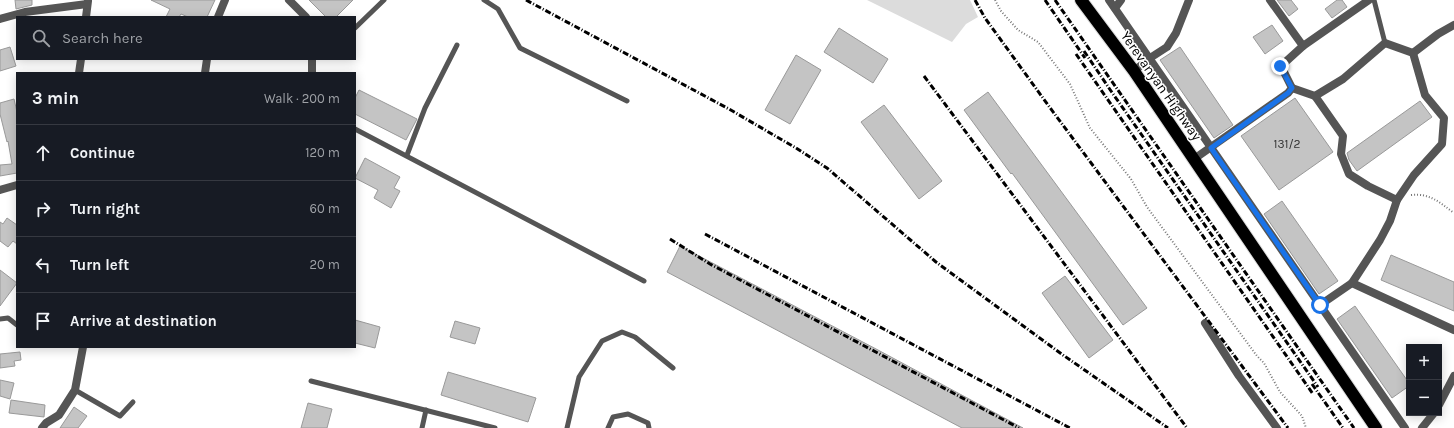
<!DOCTYPE html>
<meta charset="utf-8">
<style>
body{margin:0;font-family:Karla,sans-serif;background:#242831;color:#f1f3f6}
.controls{position:absolute;right:12px;bottom:12px;display:grid;overflow:hidden;border-radius:0px;box-shadow:0 2px 10px #0003}
.controls button{width:36px;height:36px;display:grid;place-items:center;padding:0;border:0;border-bottom:1px solid #363941;background:#171b24;color:#f1f3f6;font:20px sans-serif}
.stop{position:absolute;width:12px;height:12px;margin:-9px;border:3px solid #1a73e8;border-radius:50%;background:#fff}
.stop.end{background:#1a73e8;border-color:#fff;box-shadow:0 1px 4px #0008}
.list{margin:0;padding:0;list-style:none}
h2{display:flex;justify-content:space-between;align-items:center;height:52px;margin:0;padding:0 16px;font-size:17px}
h2 small{font-size:13px;font-weight:400;color:#9ea1a6}
.list li{display:grid;grid-template-columns:26px 1fr auto;gap:12px;align-items:center;box-sizing:border-box;height:56px;padding:0 16px;border-top:1px solid #363941}
.list b{display:block;font-size:15px;white-space:nowrap}
.list em{font-size:13px;font-style:normal;color:#9ea1a6}
.icon{flex:none;width:22px;height:22px;fill:none;stroke:currentColor;stroke-width:2;stroke-linecap:round;stroke-linejoin:round}
.map{position:relative;flex:none;width:1454px;height:428px;overflow:hidden}
.search{position:absolute;background:#171b24;box-shadow:0 2px 10px #0003;left:16px;top:16px;width:340px;height:44px;display:flex;align-items:center;gap:10px;box-sizing:border-box;padding:0 14px;border-radius:0px;color:#9ea1a6;font-size:15px}
.panel{position:absolute;background:#171b24;box-shadow:0 2px 10px #0003;left:16px;top:72px;width:340px;height:276px;border-radius:0px}
.map>svg:first-child{display:block}
</style>
<div class="map">
<svg width="1454" height="428" viewBox="0 0 1454 428">
<rect width="100%" height="100%" fill="#fff"/>
<path fill="#dcdcdc" d="M867,0H970L978,17L966,24L952,42Z"/>
<g fill="#c4c4c4" stroke="#999">
<path d="M15,0H32V5L16,9Z"/>
<path d="M151,0H215L207,17H188L181,14L179,17H166L170,9Z"/>
<path d="M309,0H353L336,17H326Z"/>
<path d="M1277,0H1291L1298,9L1289,16Z"/>
<path d="M1337,0H1342L1347,7L1332,18L1325,9Z"/>
<path d="M1272,25L1283,41L1265,54L1253,37Z"/>
<path d="M839,28L888,59L873,83L824,52Z"/>
<path d="M10,47L16,66L0,71V50Z"/>
<path d="M1180,47L1233,125L1214,138L1160,60Z"/>
<path d="M796,55L821,70L790,124L765,110Z"/>
<path d="M359,90L417,119L406,140L355,114V98Z"/>
<path d="M988,92L1147,308L1123,325L1012,173L1011,174L964,110Z"/>
<path d="M1295,98L1333,152L1279,190L1241,136Z"/>
<path d="M14,99L17,112V173L0,176V165L12,164L8,141L7,142L0,114V103Z"/>
<path d="M1420,101L1432,117L1357,171L1349,160L1347,153Z"/>
<path d="M884,105L942,181L919,199L861,122Z"/>
<path d="M365,158L400,177L394,188L400,191L391,208L374,198L378,190L355,178Z"/>
<path d="M1282,201L1338,281L1319,294L1264,214Z"/>
<path d="M7,218L17,225V244L13,241L8,247L0,241V222L3,224Z"/>
<path d="M680,246L878,350L1023,428H962L667,272Z"/>
<path d="M1391,255L1454,282V311L1381,280Z"/>
<path d="M0,270L17,283L0,306Z"/>
<path d="M1065,276L1113,340L1089,358L1042,293Z"/>
<path d="M1355,306L1409,383V386L1392,398L1337,319Z"/>
<path d="M355,320L380,327L375,348L355,343Z"/>
<path d="M455,321L480,328L475,344L450,337Z"/>
<path d="M20,352L21,360L14,361L15,366L0,368V354Z"/>
<path d="M448,372L536,398L528,422L441,395Z"/>
<path d="M0,380L14,383L10,399L0,396Z"/>
<path d="M11,400L45,405L44,417L9,413Z"/>
<path d="M308,403L332,409L327,428H301Z"/>
<path d="M74,407L87,416L78,428H60Z"/>
</g>
<g fill="none" stroke-linecap="round" stroke-linejoin="round">
<defs>
<path id="highway" d="M1081,0L1134,71L1376,428"/>
</defs>
<use href="#highway" stroke="#dbdbdb" stroke-width="14"/>
<g stroke="#777" stroke-width="2" stroke-dasharray="1 2" stroke-linecap="butt">
<path d="M995,0L1001,11L1018,30L1038,42L1070,84L1090,128L1131,179L1147,207L1257,356L1264,363L1280,392L1302,416L1306,428"/>
<path d="M1411,195C1430,193 1439,202 1454,213"/>
</g>
<g stroke="#555" stroke-width="5">
<path d="M484,0L498,9L520,48L627,101"/>
<path d="M1374,0L1385,43"/>
<path d="M355,28L384,0"/>
<path d="M355,129L644,281"/>
<path d="M407,155L425,108L457,45"/>
<path d="M0,319L8,318L17,325"/>
<path d="M311,381L495,428"/>
<path d="M75,390L120,416L133,402"/>
<path d="M422,428L426,410"/>
<path d="M567,428L579,377L602,341L622,332L635,337L673,368"/>
<path d="M608,428L613,417L628,414L648,423L649,428"/>
</g>
<g stroke="#555" stroke-width="8">
<path d="M289,0L306,17"/>
<path d="M1109,0L1405,428"/>
<path d="M1270,0L1303,46"/>
<path d="M1115,8L1121,0"/>
<path d="M86,17L88,1"/>
<path d="M218,17L225,0"/>
<path d="M0,19L25,12L87,4"/>
<path d="M1413,53L1438,34L1454,25"/>
<path d="M312,59V73"/>
<path d="M1134,71L1150,58L1167,47L1176,33L1189,0"/>
<path d="M79,73L81,59"/>
<path d="M205,73L207,59"/>
<path d="M1292,88L1315,96L1343,79L1385,43L1413,53L1425,95L1444,118L1442,144L1414,175L1397,200L1390,221L1380,240L1352,283"/>
<path d="M1315,96L1343,136L1341,154L1349,174L1368,186L1397,200"/>
<path d="M1194,159L1288,93L1292,88L1281,66L1303,46L1369,0"/>
<path d="M0,190L17,185"/>
<path d="M1320,305L1352,283L1454,330"/>
<path d="M1205,323L1239,376L1277,428"/>
<path d="M1439,405L1454,376"/>
<path d="M42,428L46,423L59,415L75,390L83,347"/>
<path d="M1422,428L1434,413"/>
</g>
<use href="#highway" stroke="#000" stroke-width="12"/>
<g stroke="#000" stroke-width="3" stroke-dasharray="6 2 1 2" stroke-linecap="butt">
<path d="M526,0L729,109L796,148L827,168L936,262L1063,355L1168,428"/>
<path d="M975,0L985,18L1048,105L1288,428"/>
<path d="M1045,0L1085,58"/>
<path d="M1055,0L1354,428"/>
<path d="M1084,51L1111,91L1318,387"/>
<path d="M1076,54L1313,394"/>
<path d="M924,76L1187,428"/>
<path d="M705,234L1070,428"/>
<path d="M670,239L710,264L1019,428"/>
<path d="M1312,384L1343,428"/>
</g>
</g>
<g fill="none" stroke-linecap="round" stroke-linejoin="round">
<path stroke="#1a73e8" stroke-width="5" d="M1280,66L1292,88L1288,93L1211,148L1320,305"/>
</g>
<g text-anchor="middle" dominant-baseline="central" stroke-width="3" stroke-linejoin="round" paint-order="stroke">
<g font-size="12" fill="#313131">
<text x="1287" y="144">131/2</text>
</g>
<g font-size="14" fill="#000" stroke="#fff">
<text transform="translate(1161 86) rotate(55)">Yerevanyan Highway</text>
</g>
</g>
</svg>
<div class="controls">
<button>+</button>
<button>−</button>
</div>
<div class="stop" style="left:1320px;top:305px"></div>
<div class="stop end" style="left:1280px;top:66px"></div>
<div class="search"><svg class="icon" aria-label="search" viewBox="0 0 24 24"><circle cx="10" cy="10" r="6"/><path d="M15 15l6 6"/></svg>Search here</div>
<section class="panel">
<h2>3 min<small>Walk · 200 m</small></h2>
<ul class="list">
<li><svg class="icon" aria-label="ahead" viewBox="0 0 24 24"><path d="M12 20V5M6 11l6-6 6 6"/></svg><div><b>Continue</b></div><em>120 m</em></li>
<li><svg class="icon" aria-label="right" viewBox="0 0 24 24"><path d="M7 20v-9h11M14 6l5 5-5 5"/></svg><div><b>Turn right</b></div><em>60 m</em></li>
<li><svg class="icon" aria-label="left" viewBox="0 0 24 24"><path d="M17 20v-9H6M10 6l-5 5 5 5"/></svg><div><b>Turn left</b></div><em>20 m</em></li>
<li><svg class="icon" aria-label="arrive" viewBox="0 0 24 24"><path d="M6 21V4h12l-3 4 3 4H6"/></svg><div><b>Arrive at destination</b></div></li>
</ul>
</section>
</div>
